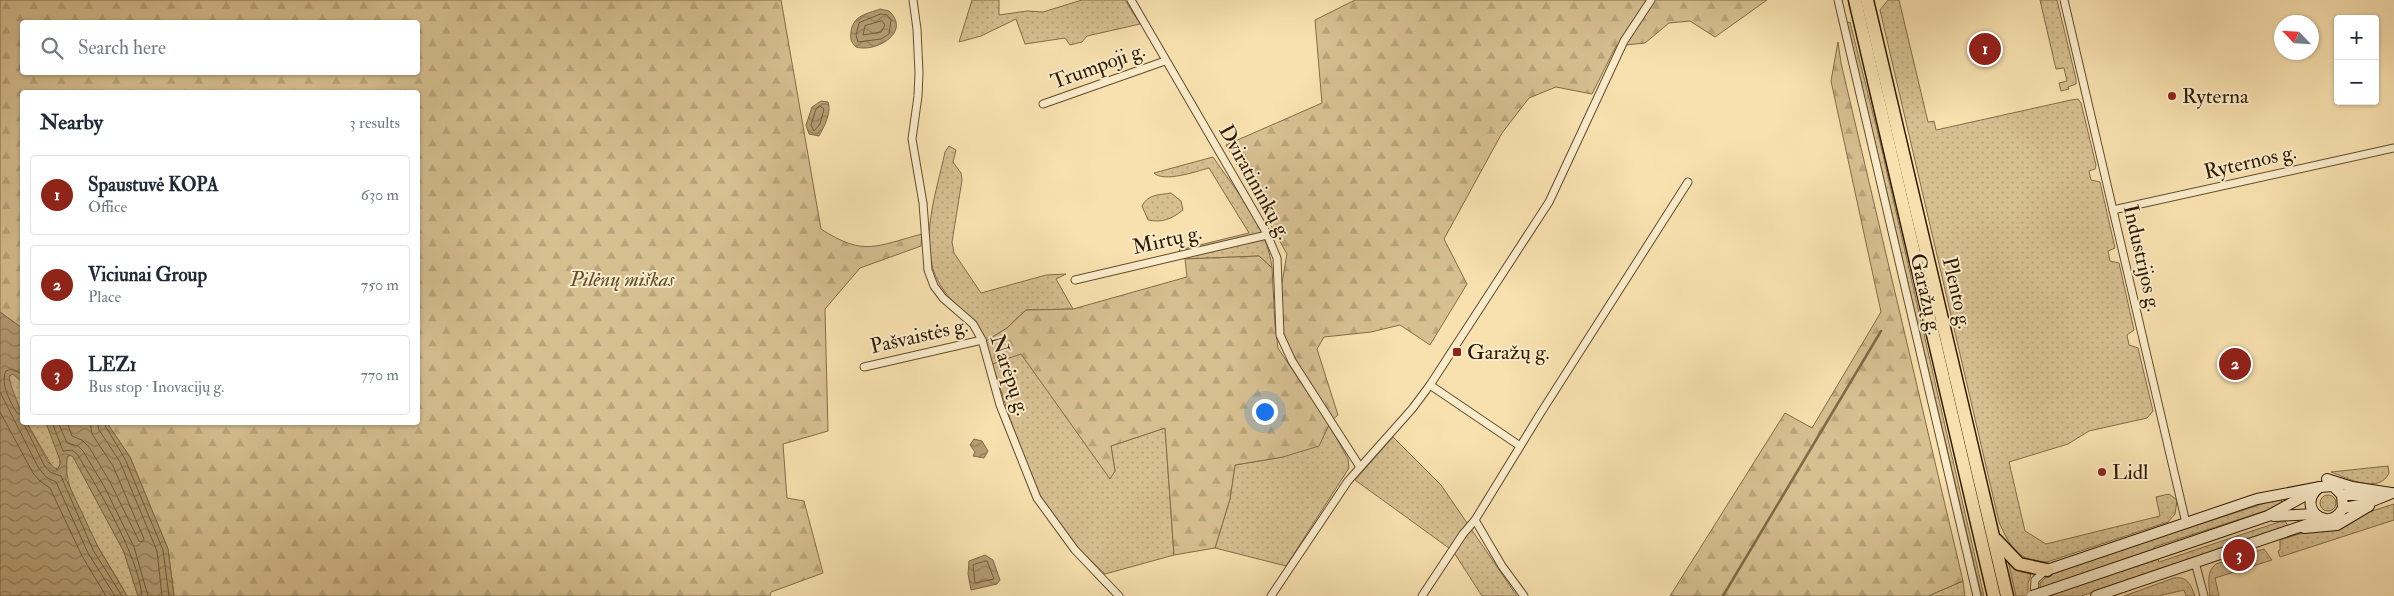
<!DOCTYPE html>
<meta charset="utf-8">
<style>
body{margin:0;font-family:"IM FELL Double Pica",serif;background:#f6f6f7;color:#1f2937}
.controls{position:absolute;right:15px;top:15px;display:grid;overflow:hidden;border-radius:5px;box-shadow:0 1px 4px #0004}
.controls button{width:45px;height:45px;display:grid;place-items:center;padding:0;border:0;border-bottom:1px solid #e0e1e3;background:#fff;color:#1f2937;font:25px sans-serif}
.compass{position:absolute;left:2274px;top:15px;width:45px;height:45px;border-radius:50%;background:#fff;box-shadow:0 1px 4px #0004;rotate:295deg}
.you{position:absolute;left:1264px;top:411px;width:18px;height:18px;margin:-12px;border:4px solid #fff;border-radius:50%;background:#1a73e8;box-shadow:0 0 0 8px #1a73e833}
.badge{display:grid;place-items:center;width:32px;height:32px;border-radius:50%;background:#8f2418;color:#fff;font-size:16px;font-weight:700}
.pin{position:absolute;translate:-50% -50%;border:2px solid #fff;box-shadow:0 1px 5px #0006}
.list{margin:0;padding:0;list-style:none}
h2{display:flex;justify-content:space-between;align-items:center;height:65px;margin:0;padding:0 20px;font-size:21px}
h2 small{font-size:16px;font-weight:400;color:#747a83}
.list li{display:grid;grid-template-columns:32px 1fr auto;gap:15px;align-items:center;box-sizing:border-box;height:80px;margin:0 10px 10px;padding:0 10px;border:1px solid #e0e1e3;border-radius:5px}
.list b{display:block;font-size:19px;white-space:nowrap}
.list p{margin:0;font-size:16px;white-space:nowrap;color:#747a83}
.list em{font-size:16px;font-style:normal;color:#747a83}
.icon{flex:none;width:28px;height:28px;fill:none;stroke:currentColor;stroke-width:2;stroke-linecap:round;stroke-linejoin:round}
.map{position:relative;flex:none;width:2394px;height:596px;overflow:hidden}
.search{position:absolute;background:#fff;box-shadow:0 1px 4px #0004;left:20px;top:20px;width:400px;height:55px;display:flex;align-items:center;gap:12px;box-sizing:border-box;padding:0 18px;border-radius:5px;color:#747a83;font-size:19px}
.panel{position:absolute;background:#fff;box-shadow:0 1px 4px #0004;left:20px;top:90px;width:400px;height:335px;border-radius:5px}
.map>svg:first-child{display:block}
</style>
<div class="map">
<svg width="2394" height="596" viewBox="0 0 2394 596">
<defs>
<pattern id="grass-dots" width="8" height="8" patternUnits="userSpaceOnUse" patternTransform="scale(1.25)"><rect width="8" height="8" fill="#d6bf91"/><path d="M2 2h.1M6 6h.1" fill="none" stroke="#b8a47b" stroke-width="1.8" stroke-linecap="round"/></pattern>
<pattern id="forest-firs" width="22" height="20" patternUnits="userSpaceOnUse" patternTransform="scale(1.25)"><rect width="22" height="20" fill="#d6bf91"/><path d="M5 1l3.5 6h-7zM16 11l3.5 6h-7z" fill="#b8a47b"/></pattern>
<pattern id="water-waves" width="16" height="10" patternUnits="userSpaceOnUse" patternTransform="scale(1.25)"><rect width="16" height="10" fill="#b49d74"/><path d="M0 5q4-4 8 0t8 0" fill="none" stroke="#937f5d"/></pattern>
</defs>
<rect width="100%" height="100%" fill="#f8e1af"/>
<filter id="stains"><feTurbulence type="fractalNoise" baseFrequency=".004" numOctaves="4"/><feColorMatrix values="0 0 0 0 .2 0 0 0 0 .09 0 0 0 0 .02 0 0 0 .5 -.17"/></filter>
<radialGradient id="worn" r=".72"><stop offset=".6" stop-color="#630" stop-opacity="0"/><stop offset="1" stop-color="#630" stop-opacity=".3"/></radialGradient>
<g fill="url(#grass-dots)" stroke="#836c48">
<path d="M972,0H999V15L1027,11L1043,12L1082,0H1125L1140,24L1087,36L1082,42L1070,45L1065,38L1025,44L1016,19L981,36L959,42Z"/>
<path d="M1888,0H1899L1928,122L1934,121L1936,130L2071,100L2078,99L2081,103L2096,165L2095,169L2089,171L2091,180L2100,182L2115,248L2108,251L2110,261L2119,263L2134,330L2127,335L2129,345L2138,348L2153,411L2147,418L2089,431L2068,444L2009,462L2025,531L2046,544L2160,516L2156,497L2169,494L2177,500L2175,514L2168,522L2047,562C2019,563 2009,545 1999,522L1880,10Z"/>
<path d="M2040,0H2057L2076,79V84L2068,87L2069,89L2061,91L2059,83L2067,81L2064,68L2056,69Z"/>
<path d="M1850,22L1880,142L1984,596H1982L1980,589L1847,23Z"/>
<path d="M949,146L956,150L953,162L961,173L962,180L952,242L954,253L981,293L1046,275L1066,274L1056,279L1073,309L1026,310L1007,328L986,341C975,316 960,312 945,292C914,253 936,195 945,152Z"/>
<path d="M1213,157C1236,191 1267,226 1272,268L1259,256L1185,259L1179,250L1249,233L1209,168C1197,171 1164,183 1154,173Z"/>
<path d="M1171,193L1181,201L1183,210C1171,219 1163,223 1148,220L1142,206C1148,194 1159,195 1171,193Z"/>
<path d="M1021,353L1110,478L1115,471L1111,446L1165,428L1174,555L1105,574C1085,555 1064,535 1049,511C1024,472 1008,409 992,364Z"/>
<path d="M9,374L16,375L22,382V414L11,390Z"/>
<path d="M27,423H46C52,436 63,455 59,469L53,468Z"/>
<path d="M1329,425L1348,459L1349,468L1286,566L1215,548L1230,499L1235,465L1283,457Z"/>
<path d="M1393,437L1441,485L1517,596H1482L1453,551L1355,480Z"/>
<path d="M70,455L73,456L124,552L138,596H127C109,561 60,497 67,457Z"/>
<path d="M2388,466L2389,473C2379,495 2347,478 2331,472Z"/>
<circle cx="2328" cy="503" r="8"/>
<path d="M2281,498L2282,502L2268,510L2154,547L2159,562L2282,521H2285L2288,526L2081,596H2041L2040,583L2051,572Z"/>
<path d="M2394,504V520L2280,557L2278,551L2280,550V540Z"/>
<path d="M2264,549L2272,560L2215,578L2219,596H2210C2209,584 2206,572 2216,564Z"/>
<path d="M2008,561L2031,575L2028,583V596H2016Z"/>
<path d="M2174,578C2187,576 2191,585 2195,596H2186L2184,590L2158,596H2124Z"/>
<path d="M1963,581L1965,596H1928Z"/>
</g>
<g fill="url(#forest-firs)" stroke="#836c48" fill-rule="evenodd">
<path d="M0,0H781L821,229C864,257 876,246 922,234L921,246L860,268L825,309L828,431L783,444L787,498L804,501L823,573L771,592L770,596H174L168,549L130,457L107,423L418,422V92H22V328L0,312ZM22,22H418V72H22Z"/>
<path d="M1355,0H1767L1715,37L1690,21L1669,23L1645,43L1616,46L1592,94L1556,87L1529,98L1502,133L1444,239L1467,284L1430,345L1400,325L1371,332L1324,337L1317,349L1338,415L1332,420L1284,340L1281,288L1287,254L1226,145L1322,103L1315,20Z"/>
<path d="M1838,42L1841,63L1963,581L1928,596H1670L1785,413L1812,428L1881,312L1831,81Z"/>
<path d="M1259,256L1272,268L1275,325L1278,348L1329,425L1319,446L1283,457L1235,465L1230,499L1215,548L1174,555L1165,428L1111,446L1115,471L1110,479L1021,354L992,364L986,341L1007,328L1026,310L1073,309L1187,277L1185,259Z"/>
</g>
<g fill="url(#water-waves)" stroke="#7f6946">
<path d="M880,9L889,11C912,32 876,53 856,47C851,42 850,39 851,32C853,15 867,14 880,9Z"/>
<path d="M821,101L828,102C832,112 824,127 819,136L809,134L806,125L812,107Z"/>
<path d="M0,312L22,328V382L13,374L9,376C11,392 22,407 22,422L27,423L48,462L57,470L61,463L46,423H107L130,457L168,549L174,596H138L124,552L73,457L70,455L67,457L66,479L98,547L127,596H0Z"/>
<path d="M974,439L982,441L988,451L984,458L973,456L975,452L970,445Z"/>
<path d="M985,555L993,560L1000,580L997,584L971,590L968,574L969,561Z"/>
</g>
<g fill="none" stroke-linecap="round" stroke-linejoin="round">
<g stroke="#725c3a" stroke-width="1">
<path d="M881,14L887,15L891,20L889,34L881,39L858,42L856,35L859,23Z"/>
<path d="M882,21L885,25L881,32L863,35L865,26Z"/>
<path d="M820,106L824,109L820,124L814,131L811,125L816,109Z"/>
<path d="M22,374L12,369L6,371C0,383 10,402 17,413L22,415"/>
<path d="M0,392L38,467L46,477L56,482L88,553L115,596"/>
<path d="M0,412L33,473L40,481L50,488L82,556L106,596"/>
<path d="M23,422L44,465L50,472L61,476L93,550L122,596"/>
<path d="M52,422L63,451L72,450L77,454C99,490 138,555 142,596"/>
<path d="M58,422L67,443L78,446L83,451L104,486L134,547L148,596"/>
<path d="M67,422L72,436L82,440L89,447L110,482L139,541L142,542L144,539L113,466L92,434L90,422"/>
<path d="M97,422L99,430L120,462L157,551L162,596"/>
<path d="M103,422L125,459L163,550L169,596"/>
<path d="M987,561L994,579L975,583L973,565Z"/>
</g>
<path stroke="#7f6946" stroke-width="2.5" d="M1723,596L1881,331"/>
<defs>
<g id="street">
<path d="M913,0L917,29L919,73L918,96L912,139L923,203L928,270L934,286L943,298L973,324L982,340L1000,405L1037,498L1075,550L1119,596"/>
<path d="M1131,0L1266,232L1277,258L1280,335L1292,361L1360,467"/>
<path d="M1838,0L1977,596"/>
<path d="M2064,0L2186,523"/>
<path d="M1043,104L1165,61"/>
<path d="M2113,210L2394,148"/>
<path d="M1075,280L1267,235"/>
<path d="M864,367L982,340"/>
<path d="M1430,385L1520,446"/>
<path d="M1475,520L1502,566L1524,596"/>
<path d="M2195,562L2204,596"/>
<path d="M1271,596L1348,481L1412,409L1430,385L1549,202L1624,41L1651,0"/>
<path d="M1422,596L1463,534L1475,520L1540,414L1688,182"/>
<path d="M2034,596L2035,580L2046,570"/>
</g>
<g id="secondary">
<path d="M2327,479L2352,487L2391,493"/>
<path d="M2342,495H2376"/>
<path d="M2343,508L2342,495L2333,486L2320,487C2294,505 2328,536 2343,508L2365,504L2392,493"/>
<path d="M2274,516L2314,514"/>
<path d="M2304,528L2337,525L2369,506"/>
<path d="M2156,554L2268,516L2315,490"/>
<path d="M2047,570L2257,499L2320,487"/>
<path d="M2096,596L2323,519"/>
</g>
<g id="highway">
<path d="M1855,0L1994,596"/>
<path d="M1867,0L2007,596"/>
<path d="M1996,540L2019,564L2047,570"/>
</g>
</defs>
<use href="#street" stroke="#624c2c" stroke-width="9"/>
<use href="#secondary" stroke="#301a00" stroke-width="12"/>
<use href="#highway" stroke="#301a00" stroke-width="15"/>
<use href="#street" stroke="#faeccb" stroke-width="7"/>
<use href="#secondary" stroke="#faeccb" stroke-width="10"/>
<use href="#highway" stroke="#f8e1af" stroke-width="12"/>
<defs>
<path id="secondary-bridge" d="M2032,596L2156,554"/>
</defs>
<use href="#secondary-bridge" stroke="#301a00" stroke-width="12" stroke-linecap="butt"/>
<use href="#secondary-bridge" stroke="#faeccb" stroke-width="10"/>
</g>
<g fill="#8f2418" stroke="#faeccb" stroke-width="2">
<circle cx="2172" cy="96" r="5"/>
<rect x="1452" y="347" width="10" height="10" rx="2.5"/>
<circle cx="2102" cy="472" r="5"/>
</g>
<g text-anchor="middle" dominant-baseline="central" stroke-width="4" stroke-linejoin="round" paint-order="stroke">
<g font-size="21" fill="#301a00" stroke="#faeccb">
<text transform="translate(1098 66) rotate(-20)">Trumpoji g.</text>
<text transform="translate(2250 162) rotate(-13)">Ryternos g.</text>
<text transform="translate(1255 182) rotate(61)">Dviratininkų g.</text>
<text transform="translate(1167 240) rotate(-13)">Mirtų g.</text>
<text transform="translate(2142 258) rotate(77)">Industrijos g.</text>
<text transform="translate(1957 293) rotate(77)">Plento g.</text>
<text transform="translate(1926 294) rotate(77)">Garažų g.</text>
<text transform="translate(919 336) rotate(-13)">Pašvaistės g.</text>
<text transform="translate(1010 375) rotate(71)">Narėpų g.</text>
</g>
<g font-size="21" fill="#301a00" stroke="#faeccb" text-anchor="start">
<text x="2182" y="96">Ryterna</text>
<text x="1467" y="352">Garažų g.</text>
<text x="2112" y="472">Lidl</text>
</g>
<g font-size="21" font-style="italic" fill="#624c2c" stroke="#faeccb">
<text x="622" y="279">Pilėnų miškas</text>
</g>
</g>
<rect width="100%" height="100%" filter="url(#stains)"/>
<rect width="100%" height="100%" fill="url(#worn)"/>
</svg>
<div class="controls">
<button>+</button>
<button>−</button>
</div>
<svg class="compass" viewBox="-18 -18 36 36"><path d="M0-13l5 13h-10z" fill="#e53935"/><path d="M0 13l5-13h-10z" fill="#747a83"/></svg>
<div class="you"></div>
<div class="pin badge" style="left:1985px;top:49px">1</div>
<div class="pin badge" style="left:2235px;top:364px">2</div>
<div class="pin badge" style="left:2239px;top:555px">3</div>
<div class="search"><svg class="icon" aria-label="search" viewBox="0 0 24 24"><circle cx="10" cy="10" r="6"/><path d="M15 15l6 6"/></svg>Search here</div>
<section class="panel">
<h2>Nearby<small>3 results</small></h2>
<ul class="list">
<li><span class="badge">1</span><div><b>Spaustuvė KOPA</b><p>Office</p></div><em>630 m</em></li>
<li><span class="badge">2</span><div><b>Viciunai Group</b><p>Place</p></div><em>750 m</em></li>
<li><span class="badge">3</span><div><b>LEZ1</b><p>Bus stop · Inovacijų g.</p></div><em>770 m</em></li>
</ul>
</section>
</div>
